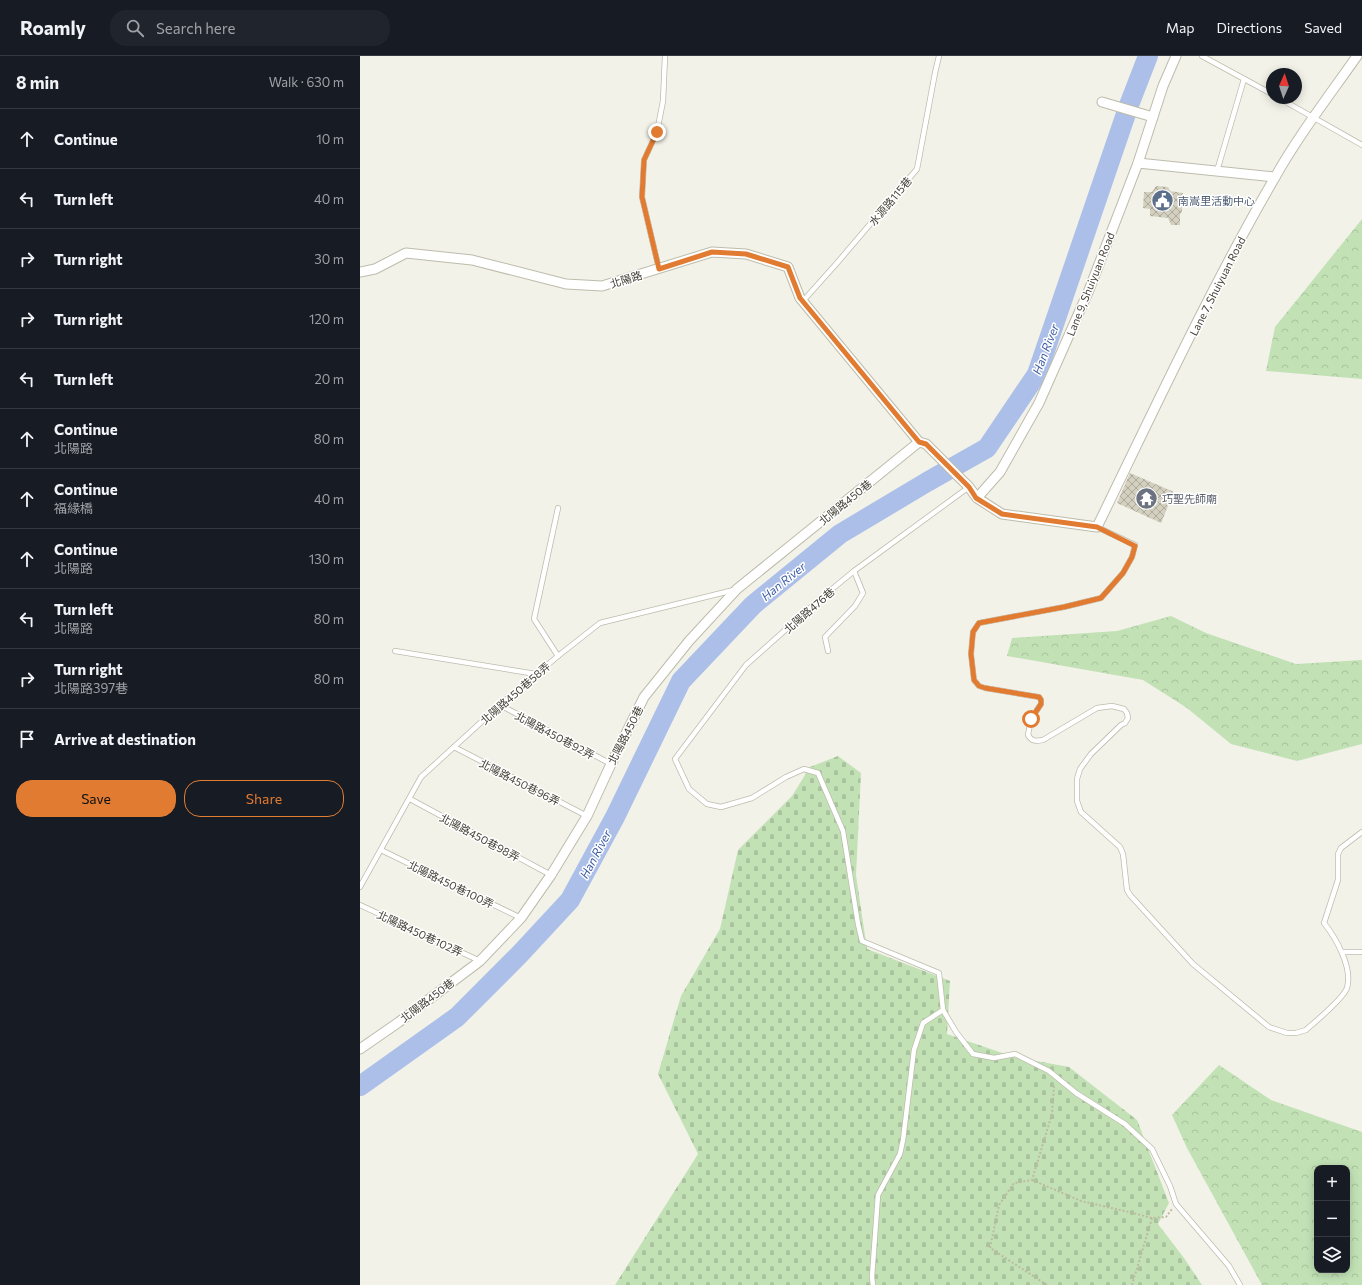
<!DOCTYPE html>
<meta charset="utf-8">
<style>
body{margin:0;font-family:Commissioner,"Noto Sans TC",sans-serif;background:#20242c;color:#f1f3f6}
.controls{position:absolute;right:12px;bottom:12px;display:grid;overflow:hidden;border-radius:8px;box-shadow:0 2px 10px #0003}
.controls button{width:36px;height:36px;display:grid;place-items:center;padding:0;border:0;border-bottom:1px solid #363941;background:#171b24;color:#f1f3f6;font:20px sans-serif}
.compass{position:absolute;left:906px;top:12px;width:36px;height:36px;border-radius:50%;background:#171b24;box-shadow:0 2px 10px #0003;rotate:3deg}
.stop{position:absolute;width:12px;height:12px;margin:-9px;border:3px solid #e17b31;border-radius:50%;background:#fff}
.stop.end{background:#e17b31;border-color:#fff;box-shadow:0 1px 4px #0008}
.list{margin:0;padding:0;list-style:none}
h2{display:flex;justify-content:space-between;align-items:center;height:52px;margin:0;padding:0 16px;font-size:17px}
h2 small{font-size:13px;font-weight:400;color:#9ea1a6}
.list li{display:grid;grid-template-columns:26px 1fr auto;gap:12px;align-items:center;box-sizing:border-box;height:60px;padding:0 16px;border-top:1px solid #363941}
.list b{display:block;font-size:15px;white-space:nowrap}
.list p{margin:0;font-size:13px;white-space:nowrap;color:#9ea1a6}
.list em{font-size:13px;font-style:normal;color:#9ea1a6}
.actions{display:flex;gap:8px;padding:12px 16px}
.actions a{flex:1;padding:9px 0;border:1px solid #e17b31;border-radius:16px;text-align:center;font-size:14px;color:#e17b31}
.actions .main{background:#e17b31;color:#111}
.icon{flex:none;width:22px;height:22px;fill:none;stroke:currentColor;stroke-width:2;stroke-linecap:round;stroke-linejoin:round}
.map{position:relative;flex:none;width:1002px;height:1229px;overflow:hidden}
header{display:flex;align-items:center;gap:24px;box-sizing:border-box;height:56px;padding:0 20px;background:#171b24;border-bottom:1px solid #363941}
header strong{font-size:19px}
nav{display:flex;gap:22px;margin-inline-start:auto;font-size:14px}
.search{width:280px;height:36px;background:#20242c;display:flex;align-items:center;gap:10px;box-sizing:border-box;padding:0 14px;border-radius:16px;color:#9ea1a6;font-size:15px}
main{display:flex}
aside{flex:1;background:#171b24}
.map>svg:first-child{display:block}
</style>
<header>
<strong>Roamly</strong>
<div class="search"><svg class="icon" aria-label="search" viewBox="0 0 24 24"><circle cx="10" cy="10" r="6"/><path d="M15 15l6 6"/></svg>Search here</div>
<nav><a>Map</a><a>Directions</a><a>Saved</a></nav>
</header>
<main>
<aside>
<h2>8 min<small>Walk · 630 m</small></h2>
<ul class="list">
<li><svg class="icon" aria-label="ahead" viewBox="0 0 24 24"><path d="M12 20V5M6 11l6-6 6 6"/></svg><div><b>Continue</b></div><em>10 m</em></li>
<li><svg class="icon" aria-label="left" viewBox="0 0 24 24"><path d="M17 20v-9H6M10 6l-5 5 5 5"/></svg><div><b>Turn left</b></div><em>40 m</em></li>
<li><svg class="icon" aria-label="right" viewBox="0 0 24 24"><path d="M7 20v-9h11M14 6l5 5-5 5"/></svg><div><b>Turn right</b></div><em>30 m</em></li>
<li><svg class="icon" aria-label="right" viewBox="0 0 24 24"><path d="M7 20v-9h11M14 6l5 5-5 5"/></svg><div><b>Turn right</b></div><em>120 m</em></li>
<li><svg class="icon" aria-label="left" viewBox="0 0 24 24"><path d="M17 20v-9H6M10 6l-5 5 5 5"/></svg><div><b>Turn left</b></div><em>20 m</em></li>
<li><svg class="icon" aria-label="ahead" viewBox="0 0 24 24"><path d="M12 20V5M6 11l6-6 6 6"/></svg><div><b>Continue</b><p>北陽路</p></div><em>80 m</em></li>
<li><svg class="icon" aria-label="ahead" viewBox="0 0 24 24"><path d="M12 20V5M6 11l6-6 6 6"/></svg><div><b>Continue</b><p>福緣橋</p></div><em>40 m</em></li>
<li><svg class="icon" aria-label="ahead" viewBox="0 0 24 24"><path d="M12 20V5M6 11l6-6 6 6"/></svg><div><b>Continue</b><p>北陽路</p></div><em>130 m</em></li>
<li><svg class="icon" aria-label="left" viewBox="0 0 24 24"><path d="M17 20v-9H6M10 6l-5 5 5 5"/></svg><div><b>Turn left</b><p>北陽路</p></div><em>80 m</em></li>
<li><svg class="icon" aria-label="right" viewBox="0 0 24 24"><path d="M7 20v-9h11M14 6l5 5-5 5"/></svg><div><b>Turn right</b><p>北陽路397巷</p></div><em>80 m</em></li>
<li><svg class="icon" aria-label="arrive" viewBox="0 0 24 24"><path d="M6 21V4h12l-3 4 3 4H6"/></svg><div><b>Arrive at destination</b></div></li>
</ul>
<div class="actions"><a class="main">Save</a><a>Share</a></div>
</aside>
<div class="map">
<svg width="1002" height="1229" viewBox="0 0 1002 1229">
<defs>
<pattern id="forest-crowns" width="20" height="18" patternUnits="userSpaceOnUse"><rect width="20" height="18" fill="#c2e2b6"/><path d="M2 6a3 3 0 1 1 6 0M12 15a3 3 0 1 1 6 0" fill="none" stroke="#a8c39d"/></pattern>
<pattern id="cemetery-stones" width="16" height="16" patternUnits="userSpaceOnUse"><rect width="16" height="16" fill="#c2e2b6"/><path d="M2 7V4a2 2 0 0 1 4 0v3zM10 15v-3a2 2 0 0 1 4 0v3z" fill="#a8c39d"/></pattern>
<pattern id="building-cross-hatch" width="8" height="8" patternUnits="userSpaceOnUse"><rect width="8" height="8" fill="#d3d0bf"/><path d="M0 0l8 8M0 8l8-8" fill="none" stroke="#adaa9c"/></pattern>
</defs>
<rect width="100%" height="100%" fill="#f2f2e9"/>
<g fill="url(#forest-crowns)" fill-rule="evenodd">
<path d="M1002,163V323L906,315L915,271Z"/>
<path d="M811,560L846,577L936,608L1002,604V688L937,705L871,688L827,652L783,624L647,600L652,582L757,575Z"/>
<path d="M859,1009L911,1044L1002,1076V1229H902L827,1092L812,1059ZM957,1112H987V1214H957Z"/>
</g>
<path fill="url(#cemetery-stones)" d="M478,700L501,717L496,819L507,893L590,925L587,978L654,1001L709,1011L777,1064L809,1147L798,1168L824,1202L842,1229H255L338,1098L298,1018L321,940L360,873L378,794L432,740L450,711Z"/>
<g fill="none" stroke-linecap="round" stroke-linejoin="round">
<path stroke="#acbfe8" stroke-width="20" d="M0,1030L97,961L159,899L210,844L255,761L321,625L393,549L480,478L567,426L627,392L677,318L769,49L788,0"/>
</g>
<g fill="url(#building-cross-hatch)">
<path d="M796,130L808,131L810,135L823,137L822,156L820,158V169H811L808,162L790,160V153L783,152L784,136H792Z"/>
<path d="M770,417L814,436L801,467L757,447Z"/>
</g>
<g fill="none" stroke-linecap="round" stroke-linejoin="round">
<defs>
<g id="service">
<path d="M842,0L912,38"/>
<path d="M919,42L1002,89"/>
<path d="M857,115L884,23"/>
<path d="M299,213L282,141L284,104L297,76L303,45L305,0"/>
<path d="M443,245L477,207L557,113L575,17L579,0"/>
<path d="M737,471L775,489L772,501L763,517L741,542L704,551L619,567L613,576L611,598L614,624L619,630L625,632L679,641L681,644V648L671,663L668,679C672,686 676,685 683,684L737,652L752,650L764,653L767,657L768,662L765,667L761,669L731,698L720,713L717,723V745L721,756L760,791L763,798L767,834L770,839L833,908L909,971L927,977H936L946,974C956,965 983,943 987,932C993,912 976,882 964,867L978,824V798L981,792L1002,776"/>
<path d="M35,595L176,618"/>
<path d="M468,595L465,581L495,550L503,537L494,515"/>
<path d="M198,600L174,563L198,452"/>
<path d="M140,649L251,708"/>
<path d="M94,691L227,760"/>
<path d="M50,743L191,819"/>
<path d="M21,794L161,862"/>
<path d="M0,831L61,721L140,649L198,600L240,567L374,534"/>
<path d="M0,849L120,905"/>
<path d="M983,896H1002"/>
<path d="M583,954L596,976L613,998L634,1002L655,998L689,1015L716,1037L765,1068L792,1093L810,1130L816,1148L869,1210L880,1229"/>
<path d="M513,1229L512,1221L518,1139L540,1098L543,1084L554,994L563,967L583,954L579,917L502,885L498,868L483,775L458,717L444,713L426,721L392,742L361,751L347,748L329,733L315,703L386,609L460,543L494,515L609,431"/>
</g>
<g id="minor">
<path d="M742,46L793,61"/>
<path d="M778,107L915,121"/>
<path d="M0,216L15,213L46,197L112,204L206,228L242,230L352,196L386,198L428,211L440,242L559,386L566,388L609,431L617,442L642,458L737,471C794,354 849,235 914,123C938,80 969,40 997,0"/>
<path d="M617,442L640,416L679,347L729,234L778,107L803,30L816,0"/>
<path d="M0,993L39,966L120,905L161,862L191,819L227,760L251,708L284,641L329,585L377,533L559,386"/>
</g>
</defs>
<use href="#service" stroke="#bdbcac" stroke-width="6"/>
<use href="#minor" stroke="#bdbcac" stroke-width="11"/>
<g stroke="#bdba9f" stroke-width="2" stroke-dasharray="2 2" stroke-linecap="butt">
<path d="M672,1124L721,1145L769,1156L792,1162L806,1161L812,1153"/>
<path d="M687,1229L630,1192L639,1149L654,1127L672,1124L692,1058L694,1029"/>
<path d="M772,1229L792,1162"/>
</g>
<use href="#service" stroke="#fff" stroke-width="4.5"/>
<use href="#minor" stroke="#fff" stroke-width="9"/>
</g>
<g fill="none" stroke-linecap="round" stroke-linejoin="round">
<path stroke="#e17b31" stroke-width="5" d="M297,76L284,104L282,141L299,213L352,196L386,198L428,211L440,242L559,386L566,388L609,431L616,442L642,458L737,471L775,490L772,501L763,517L741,542L704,551L619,567L613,576L611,598L614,624L619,630L625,632L679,641L681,644V648L671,663"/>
</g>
<defs>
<symbol id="civic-disc" viewBox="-11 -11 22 22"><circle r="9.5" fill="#5c6f8a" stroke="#fff"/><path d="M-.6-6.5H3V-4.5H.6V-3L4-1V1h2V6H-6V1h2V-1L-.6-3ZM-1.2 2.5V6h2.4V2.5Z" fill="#fff"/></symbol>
<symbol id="temple-disc" viewBox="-11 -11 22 22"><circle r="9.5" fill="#6b7280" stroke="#fff"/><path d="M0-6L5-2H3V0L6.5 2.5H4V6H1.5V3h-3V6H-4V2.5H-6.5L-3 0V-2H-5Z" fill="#fff"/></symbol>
</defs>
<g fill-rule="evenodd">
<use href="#civic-disc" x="790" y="132" width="25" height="25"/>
<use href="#temple-disc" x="774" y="430" width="25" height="25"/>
</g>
<g text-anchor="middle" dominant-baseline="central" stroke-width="3" stroke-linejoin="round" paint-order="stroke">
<g font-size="11" fill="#4e5e75" stroke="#fff" text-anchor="start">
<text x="818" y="144">南嵩里活動中心</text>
</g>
<g font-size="11" fill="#454338" stroke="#fff">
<text transform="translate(530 145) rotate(-50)">水源路115巷</text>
<text transform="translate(266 223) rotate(-17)">北陽路</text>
<text transform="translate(730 228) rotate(-68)">Lane 9, Shuiyuan Road</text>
<text transform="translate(857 230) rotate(-63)">Lane 7, Shuiyuan Road</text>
<text transform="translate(485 446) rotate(-39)">北陽路450巷</text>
<text transform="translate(449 554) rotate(-41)">北陽路476巷</text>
<text transform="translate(155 637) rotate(-41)">北陽路450巷58弄</text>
<text transform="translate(195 679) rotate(28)">北陽路450巷92弄</text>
<text transform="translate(265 679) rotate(-63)">北陽路450巷</text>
<text transform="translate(160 726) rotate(27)">北陽路450巷96弄</text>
<text transform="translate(120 781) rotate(28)">北陽路450巷98弄</text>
<text transform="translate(91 828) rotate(26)">北陽路450巷100弄</text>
<text transform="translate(60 877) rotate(25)">北陽路450巷102弄</text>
<text transform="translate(67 944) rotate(-37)">北陽路450巷</text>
</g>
<g font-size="11" fill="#5b616d" stroke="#fff" text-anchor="start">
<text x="802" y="442">巧聖先師廟</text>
</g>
<g font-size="12" font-style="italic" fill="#3d5da5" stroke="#fff">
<text transform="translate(685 293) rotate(-69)">Han River</text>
<text transform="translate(423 525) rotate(-39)">Han River</text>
<text transform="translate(235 798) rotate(-62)">Han River</text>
</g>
</g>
</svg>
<div class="controls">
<button>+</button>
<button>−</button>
<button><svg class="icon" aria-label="layers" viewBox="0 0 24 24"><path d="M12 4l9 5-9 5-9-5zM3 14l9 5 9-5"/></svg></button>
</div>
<svg class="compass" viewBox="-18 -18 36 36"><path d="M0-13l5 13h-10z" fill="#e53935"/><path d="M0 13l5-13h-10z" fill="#9ea1a6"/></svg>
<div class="stop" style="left:671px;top:663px"></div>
<div class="stop end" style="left:297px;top:76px"></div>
</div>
</main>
